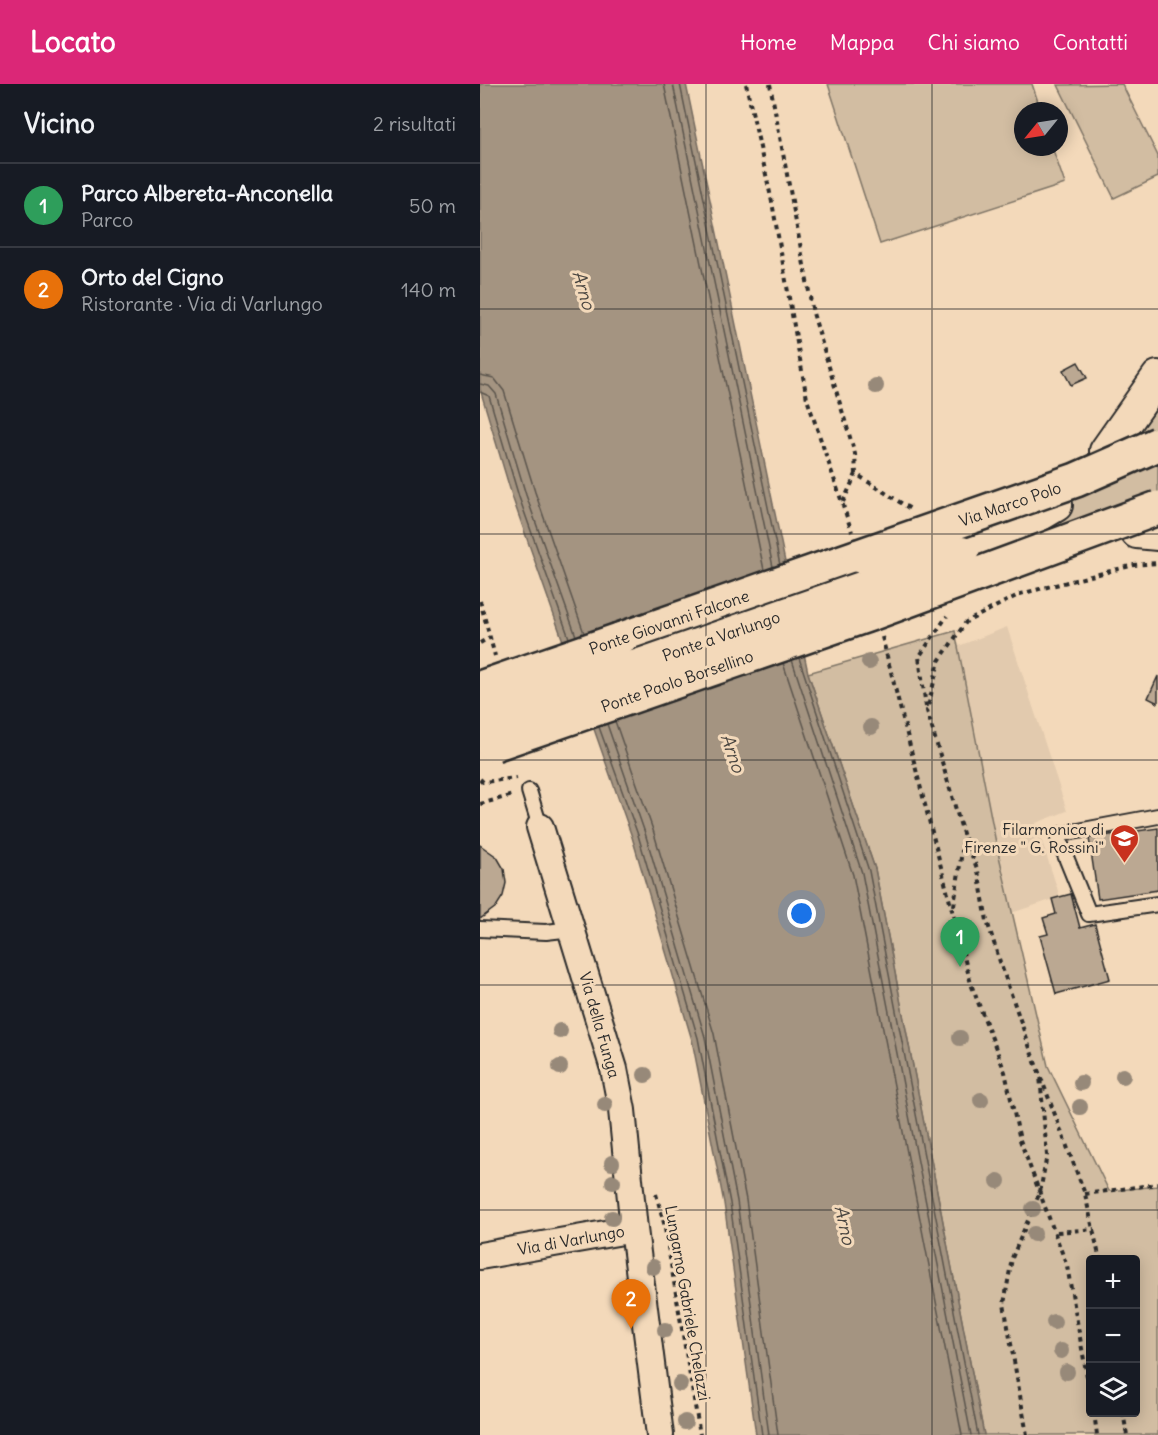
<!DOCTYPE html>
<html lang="it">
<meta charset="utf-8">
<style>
body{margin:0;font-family:Delius,sans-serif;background:#20242c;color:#f1f3f6}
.controls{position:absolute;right:18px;bottom:18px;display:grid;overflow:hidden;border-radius:6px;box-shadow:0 3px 15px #0003}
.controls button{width:54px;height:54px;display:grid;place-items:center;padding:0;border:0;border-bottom:2px solid #363941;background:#171b24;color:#f1f3f6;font:30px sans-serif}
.compass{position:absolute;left:534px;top:18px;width:54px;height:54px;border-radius:50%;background:#171b24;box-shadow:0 3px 15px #0003;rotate:240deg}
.you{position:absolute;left:322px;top:830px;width:21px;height:21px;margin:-15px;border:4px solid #fff;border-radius:50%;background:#1a73e8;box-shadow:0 0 0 9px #1a73e833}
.badge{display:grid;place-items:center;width:39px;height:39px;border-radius:50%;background:#db2777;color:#fff;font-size:20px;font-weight:700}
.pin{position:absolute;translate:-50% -50px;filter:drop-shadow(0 2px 3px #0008)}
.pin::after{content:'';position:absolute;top:32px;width:21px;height:18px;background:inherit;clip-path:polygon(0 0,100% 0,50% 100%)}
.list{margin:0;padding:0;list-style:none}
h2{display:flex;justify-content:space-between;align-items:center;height:78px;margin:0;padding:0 24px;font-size:26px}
h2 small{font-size:20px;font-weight:400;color:#9ea1a6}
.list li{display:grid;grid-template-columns:39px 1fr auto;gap:18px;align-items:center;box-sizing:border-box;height:84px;padding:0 24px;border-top:2px solid #363941}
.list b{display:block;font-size:22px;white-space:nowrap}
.list p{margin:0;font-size:20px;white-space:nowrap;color:#9ea1a6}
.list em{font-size:20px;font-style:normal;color:#9ea1a6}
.icon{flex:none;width:33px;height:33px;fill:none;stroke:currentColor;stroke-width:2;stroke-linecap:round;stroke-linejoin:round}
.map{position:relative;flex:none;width:678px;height:1351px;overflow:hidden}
header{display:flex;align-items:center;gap:36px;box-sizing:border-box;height:84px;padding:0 30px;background:#db2777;color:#fff}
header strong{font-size:28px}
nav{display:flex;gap:33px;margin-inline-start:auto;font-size:21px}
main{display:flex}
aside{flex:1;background:#171b24}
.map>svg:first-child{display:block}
</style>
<header>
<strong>Locato</strong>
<nav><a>Home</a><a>Mappa</a><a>Chi siamo</a><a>Contatti</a></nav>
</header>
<main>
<aside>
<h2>Vicino<small>2 risultati</small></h2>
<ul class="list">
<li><span class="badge" style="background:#2e9e5b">1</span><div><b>Parco Albereta-Anconella</b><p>Parco</p></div><em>50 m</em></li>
<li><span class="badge" style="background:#e8710a">2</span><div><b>Orto del Cigno</b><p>Ristorante · Via di Varlungo</p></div><em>140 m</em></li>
</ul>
</aside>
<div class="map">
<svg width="678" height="1351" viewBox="0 0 678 1351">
<rect width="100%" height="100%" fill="#f3d9ba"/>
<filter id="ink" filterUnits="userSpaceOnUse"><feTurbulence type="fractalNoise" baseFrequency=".0167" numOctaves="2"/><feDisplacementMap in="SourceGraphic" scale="12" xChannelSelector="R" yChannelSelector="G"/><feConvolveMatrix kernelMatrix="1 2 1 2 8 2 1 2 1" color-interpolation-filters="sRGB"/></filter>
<g filter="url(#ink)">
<path fill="#e2caae" d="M527,543L587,727L556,739L580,813L507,837L466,567Z"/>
<g fill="#d2bda2" stroke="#7e7466" stroke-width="1.5" fill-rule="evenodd">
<path d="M348,0H552L561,27H543V63H572L585,100L400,160Z"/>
<path d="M642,0L678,72V93L634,114L578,1Z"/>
<path d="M678,306V444L576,442L573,439L577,428L597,414Z"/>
<path d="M475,547L516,759L568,982L629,1107L678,1102V1351H504L395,785L328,589ZM610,1176H656V1328H610Z"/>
</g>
<path fill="#a49481" stroke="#746a5f" stroke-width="1.5" d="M0,0H206L328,589L395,785L504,1351H276L244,1119L212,956L152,753L33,415L0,305Z"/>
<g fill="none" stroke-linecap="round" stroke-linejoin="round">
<g stroke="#5b554d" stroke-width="1.5">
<path d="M184,0L284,486"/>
<path d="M193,0L293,483"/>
<path d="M200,0L300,481"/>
<path d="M0,291L14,294L24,307L55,408L104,549"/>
<path d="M0,300L9,302L16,310L46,411L96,552"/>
<path d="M0,308L9,312L39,413L89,554"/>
<path d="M319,574L389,787L498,1351"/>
<path d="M312,576L382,789L491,1351"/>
<path d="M303,579L373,791L482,1351"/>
<path d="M135,637L173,746L234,950L266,1116L298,1351"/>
<path d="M127,640L165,749L225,953L257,1117L289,1351"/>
<path d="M119,643L158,751L218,954L250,1119L282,1351"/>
</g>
</g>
<g fill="#bba892" stroke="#2b2b2b" stroke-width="1.5">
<path d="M598,278L607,294L591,301L583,286Z"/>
<path d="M678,592V619L668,614Z"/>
<path d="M678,744V806L618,815L609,754Z"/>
<path d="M0,761L17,773L24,785L26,799L23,812L16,823L0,835Z"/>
<path d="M591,810L600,844L615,840L630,895L576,910L560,852L568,850L563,834L576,830L572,815Z"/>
</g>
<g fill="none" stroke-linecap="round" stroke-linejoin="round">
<defs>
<g id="service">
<path d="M49,707L60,743"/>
<path d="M678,732L577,751L609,830L678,820"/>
<path d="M0,845L66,848L92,845"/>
</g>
<g id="minor">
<path d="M60,743L134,985L142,1026L154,1145"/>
<path d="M0,1172L154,1145L180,1351"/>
</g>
<g id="tertiary">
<path d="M626,367L678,293"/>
<path d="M657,448L678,450"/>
<path d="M482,469L544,440L576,421"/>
</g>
<path id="trunk" d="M139,556L379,472"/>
</defs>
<use href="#service" stroke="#2b2b2b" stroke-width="18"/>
<use href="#minor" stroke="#2b2b2b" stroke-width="30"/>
<use href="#tertiary" stroke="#2b2b2b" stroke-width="36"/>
<use href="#trunk" stroke="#2b2b2b" stroke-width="38"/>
<g stroke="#2b2b2b" stroke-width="4" stroke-dasharray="4.5 4.5" stroke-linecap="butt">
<path d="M266,0L292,118L327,315L372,448"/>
<path d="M290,0L333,229L375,370L376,390L432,426"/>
<path d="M363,418L376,390"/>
<path d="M0,517L15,572"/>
<path d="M402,553L491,900L525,988L540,1056L587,1182L610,1309"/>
<path d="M0,559L10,553"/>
<path d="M446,623L439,573L467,532"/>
<path d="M0,695L3,698L37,694"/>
<path d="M0,720L33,711"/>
<path d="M485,754L498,787L507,837L521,881L552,970L605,1110L620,1176"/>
<path d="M474,822L484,753L447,627L459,577L486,538L540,510L654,481L678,479"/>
<path d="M176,1110L184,1139L220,1351"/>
<path d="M605,1110L678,1100"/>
<path d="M577,1148L615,1145"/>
<path d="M614,1328L617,1351"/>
<path d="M643,1328L647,1351"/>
<path d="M547,1351L524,1220L532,1174L560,1108L567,1071L560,992"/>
</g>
<use href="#service" stroke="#f3d9ba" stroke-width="14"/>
<use href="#minor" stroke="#f3d9ba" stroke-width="26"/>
<use href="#tertiary" stroke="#f3d9ba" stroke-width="32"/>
<use href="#trunk" stroke="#f3d9ba" stroke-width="33"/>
<defs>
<path id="tertiary-bridge" d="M7,634L482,469"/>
<g id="trunk-bridge">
<path d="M379,472L596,396L678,360"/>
<path d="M0,604L139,556"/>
<path d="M14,660L393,529L678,424"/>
</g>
</defs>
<use href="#tertiary-bridge" stroke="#2b2b2b" stroke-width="36" stroke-linecap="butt"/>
<use href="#trunk-bridge" stroke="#2b2b2b" stroke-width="38" stroke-linecap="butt"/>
<use href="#tertiary-bridge" stroke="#f3d9ba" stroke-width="32"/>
<use href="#trunk-bridge" stroke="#f3d9ba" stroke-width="33"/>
</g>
<g fill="#978979">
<circle cx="396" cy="302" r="8"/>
<circle cx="389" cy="578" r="8"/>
<circle cx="391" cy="643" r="8"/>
<circle cx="80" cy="947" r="8"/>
<circle cx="480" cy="954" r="8"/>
<circle cx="80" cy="983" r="8"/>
<circle cx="165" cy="991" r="8"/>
<circle cx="643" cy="992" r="8"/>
<circle cx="601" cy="999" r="8"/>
<circle cx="501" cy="1016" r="8"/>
<circle cx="125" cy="1021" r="8"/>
<circle cx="600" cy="1023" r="8"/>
<circle cx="132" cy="1079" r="8"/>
<circle cx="518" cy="1097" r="8"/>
<circle cx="133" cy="1098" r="8"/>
<circle cx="553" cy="1125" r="8"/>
<circle cx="132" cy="1134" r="8"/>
<circle cx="554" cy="1150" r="8"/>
<circle cx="173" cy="1183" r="8"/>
<circle cx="574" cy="1238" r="8"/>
<circle cx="185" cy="1246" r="8"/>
<circle cx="581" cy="1267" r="8"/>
<circle cx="587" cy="1288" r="8"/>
<circle cx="200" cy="1300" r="8"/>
<circle cx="205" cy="1338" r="8"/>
</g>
</g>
<path fill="none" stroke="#2b2b2b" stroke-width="1.5" stroke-opacity="0.55" d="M226,0V1351M452,0V1351M0,225H678M0,450H678M0,676H678M0,901H678M0,1126H678"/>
<defs>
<symbol id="school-pin" viewBox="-11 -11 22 30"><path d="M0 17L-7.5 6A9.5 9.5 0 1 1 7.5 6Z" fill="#c8321e" stroke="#f3d9ba"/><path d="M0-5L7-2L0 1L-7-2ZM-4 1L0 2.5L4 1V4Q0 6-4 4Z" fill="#fff"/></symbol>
</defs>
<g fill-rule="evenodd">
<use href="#school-pin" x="628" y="738" width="33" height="45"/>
</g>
<g text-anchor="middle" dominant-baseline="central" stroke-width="6" stroke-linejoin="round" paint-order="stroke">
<g font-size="16" fill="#2b2b2b" stroke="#f3d9ba">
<text transform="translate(530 420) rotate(-19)">Via Marco Polo</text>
<text transform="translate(189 538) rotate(-19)">Ponte Giovanni Falcone</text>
<text transform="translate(241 552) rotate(-19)">Ponte a Varlungo</text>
<text transform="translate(197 597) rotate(-19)">Ponte Paolo Borsellino</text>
<text transform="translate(120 941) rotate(74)">Via della Funga</text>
<text transform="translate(91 1156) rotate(-10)">Via di Varlungo</text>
<text transform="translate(208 1219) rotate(80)">Lungarno Gabriele Chelazzi</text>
</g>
<g font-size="16" fill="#2b2b2b" stroke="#f3d9ba" text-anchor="end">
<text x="624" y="745">Filarmonica di<tspan x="624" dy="18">Firenze " G. Rossini"</tspan></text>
</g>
<g font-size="18" font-style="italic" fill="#494540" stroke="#f3d9ba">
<text transform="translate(104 206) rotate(74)">Arno</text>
<text transform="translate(253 669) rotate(71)">Arno</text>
<text transform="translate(365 1141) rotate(78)">Arno</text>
</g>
</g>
</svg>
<div class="controls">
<button>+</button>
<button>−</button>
<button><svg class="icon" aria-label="layers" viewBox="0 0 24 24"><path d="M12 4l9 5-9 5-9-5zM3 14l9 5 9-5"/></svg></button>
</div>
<svg class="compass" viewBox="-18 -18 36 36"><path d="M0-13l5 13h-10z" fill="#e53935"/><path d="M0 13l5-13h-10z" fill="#9ea1a6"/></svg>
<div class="you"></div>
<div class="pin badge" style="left:480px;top:883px;background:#2e9e5b">1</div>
<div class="pin badge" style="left:151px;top:1245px;background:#e8710a">2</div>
</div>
</main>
